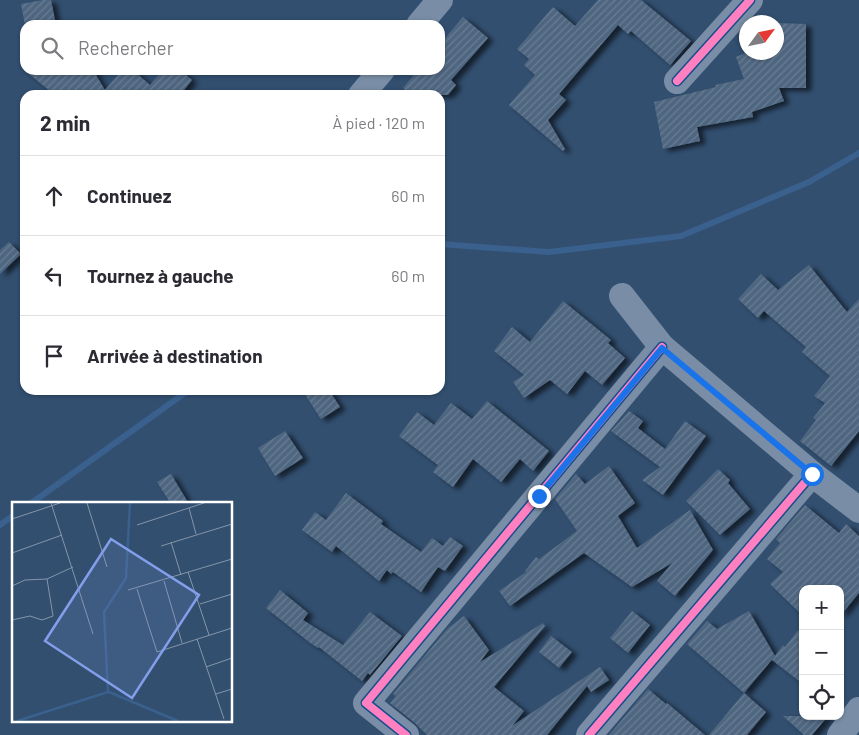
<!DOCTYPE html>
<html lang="fr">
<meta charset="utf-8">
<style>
body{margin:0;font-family:Barlow,sans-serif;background:#f2f2f3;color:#2b2b33}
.controls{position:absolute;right:15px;bottom:15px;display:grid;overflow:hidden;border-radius:10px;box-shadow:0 1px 4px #0004}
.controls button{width:45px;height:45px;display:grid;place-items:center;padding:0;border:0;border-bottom:1px solid #e1e1e2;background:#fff;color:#2b2b33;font:25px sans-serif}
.compass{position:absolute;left:739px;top:15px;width:45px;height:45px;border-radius:50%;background:#fff;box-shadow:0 1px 4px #0004;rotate:57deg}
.stop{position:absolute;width:15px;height:15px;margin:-11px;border:4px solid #1a73e8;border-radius:50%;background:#fff}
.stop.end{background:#1a73e8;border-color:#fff;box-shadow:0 1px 5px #0008}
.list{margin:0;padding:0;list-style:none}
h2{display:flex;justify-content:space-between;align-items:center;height:65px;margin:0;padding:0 20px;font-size:21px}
h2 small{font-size:16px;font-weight:400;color:#7c7c81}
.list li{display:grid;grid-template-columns:32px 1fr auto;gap:15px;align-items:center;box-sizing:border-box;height:80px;padding:0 20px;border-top:1px solid #e1e1e2}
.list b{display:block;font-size:19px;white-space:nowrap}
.list em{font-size:16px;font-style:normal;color:#7c7c81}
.icon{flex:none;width:28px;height:28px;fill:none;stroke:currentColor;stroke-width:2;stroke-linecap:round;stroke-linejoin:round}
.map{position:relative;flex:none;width:859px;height:735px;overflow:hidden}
.search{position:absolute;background:#fff;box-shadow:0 1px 4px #0004;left:20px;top:20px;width:425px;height:55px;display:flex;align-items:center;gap:12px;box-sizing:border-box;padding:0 18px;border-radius:15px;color:#7c7c81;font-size:19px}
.panel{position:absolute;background:#fff;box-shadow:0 1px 4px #0004;left:20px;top:90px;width:425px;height:305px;border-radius:15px}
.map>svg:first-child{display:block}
</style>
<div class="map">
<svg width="859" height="735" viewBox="0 0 859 735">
<defs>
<pattern id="building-hatch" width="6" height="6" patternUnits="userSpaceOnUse" patternTransform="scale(1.25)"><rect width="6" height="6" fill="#4f6680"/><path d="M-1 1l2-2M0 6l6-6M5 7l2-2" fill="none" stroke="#697d93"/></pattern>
<filter id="shadow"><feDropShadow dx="5.5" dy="3" stdDeviation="2.5" flood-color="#0009"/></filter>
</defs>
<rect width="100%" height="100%" fill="#324f70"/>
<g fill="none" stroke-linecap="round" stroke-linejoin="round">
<g stroke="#3a608d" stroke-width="6">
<path d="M440,244L549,252L681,236L809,182L859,153"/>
<path d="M30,504L189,390"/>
<path d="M0,525L14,515"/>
</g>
</g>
<g fill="url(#building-hatch)" filter="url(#shadow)">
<path d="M43,0H51L56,25H25L21,4Z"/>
<path d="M598,0H641L691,41L670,65L631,31L628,34L618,25L559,94L566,100L548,120L565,149L563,151L509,105L535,75L524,65L529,59L517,49L553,7L575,26Z"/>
<path d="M463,17L488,38L451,80L456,85L448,95H411L403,88L418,70H440V44Z"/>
<path d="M776,23L806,24V88H779L784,101L752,112L753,117L697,127L700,141L663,149L654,102L716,87L715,85L744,79L736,57L748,52H776Z"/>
<path d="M24,70H93L105,90L122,70H133L150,85L163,70H180L192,80L180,95H55Z"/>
<path d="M9,242L21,254L0,274V250Z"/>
<path d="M809,265L847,312L859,299V431L831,466L800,441L816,420L813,418L825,403L814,396L830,376L802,352L806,347L764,311L758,318L738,299L761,274L778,290Z"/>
<path d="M563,301L611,340L608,343L625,358L602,385L585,371L567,394L550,380L524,398L513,382L524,375L494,351L512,327L530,342Z"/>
<path d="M302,390H329L340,407L321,419Z"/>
<path d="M487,401L549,451L533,471L520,459L501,482L473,459L453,487L433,472L438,465L399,436L417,412L434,425L451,403L472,419Z"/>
<path d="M629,411L643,421L638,428L665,449L685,421L706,436L663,495L642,480L660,467L611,431Z"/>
<path d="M285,431L303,458L275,476L258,448Z"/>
<path d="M609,466L635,503L618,516L637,548L690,510L713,550L675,596L657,581L672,563L632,587L584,553L510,606L499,591L526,572L525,571L536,557L539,559L577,531L555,499L576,474L585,484Z"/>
<path d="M718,469L730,480L728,483L750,509L720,535L686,501Z"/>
<path d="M171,474L189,504H171L157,482Z"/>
<path d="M346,493L383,521L381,524L421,552L432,538L443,546L450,537L463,546L445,571L438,567L421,592L393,572L391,574L387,570L379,581L336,546L332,552L302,530L315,512L326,520Z"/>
<path d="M805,505L839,533L846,524L859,536V593L840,616V589H803V616L770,584L783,572L767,559L780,543L776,539Z"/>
<path d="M280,590L308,613L303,620L343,645L370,612L402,636L370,675L368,673L362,681L319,647L318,648L309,642L266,608Z"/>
<path d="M632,611L650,625L628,653L610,638Z"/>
<path d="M749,611L775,656L744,693L687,644L707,621L717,629Z"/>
<path d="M464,616L489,650L480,662L543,623L545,626L494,687L524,711L512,726L600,667L609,680L591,692L587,686L547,735H427L415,723L390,703L396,696L393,694L447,629Z"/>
<path d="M803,624V684L772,660L783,645L785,647Z"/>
<path d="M551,636L572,652L559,668L539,652Z"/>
<path d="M648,689L666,704L667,703L705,735H609Z"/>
<path d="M744,693L766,712L747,735H709Z"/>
<path d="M783,716H828L812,735H804Z"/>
</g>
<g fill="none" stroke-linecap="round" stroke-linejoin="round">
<g stroke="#798ea6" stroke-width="26">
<path d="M419,25L440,0"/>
<path d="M677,81L750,0"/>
<path d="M361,95L382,70"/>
<path d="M622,296L662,347L812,474L859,510"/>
<path d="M406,735L366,703L662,347"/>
<path d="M589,735L812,474"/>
<path d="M840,735L859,710"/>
</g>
<defs>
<g id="cycleway">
<path d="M677,81L750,0"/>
<path d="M406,735L366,703L662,347"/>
<path d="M589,735L812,474"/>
</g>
</defs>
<use href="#cycleway" stroke="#174d8b" stroke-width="11"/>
<use href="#cycleway" stroke="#ff80c0" stroke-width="8"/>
</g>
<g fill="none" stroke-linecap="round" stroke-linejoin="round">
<path stroke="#1a73e8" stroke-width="6" d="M539,496L662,348L812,474"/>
</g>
<g transform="translate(12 502)">
<rect width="220" height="220" fill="#324f70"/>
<path fill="none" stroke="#3a608d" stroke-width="2.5" d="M97,190L166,219M5,219L96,190L92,110L114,76L118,1"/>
<path fill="none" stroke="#8495a9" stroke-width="1" d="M39,1L81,132M75,1L95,65M177,6L184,32M0,17L48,1M125,23L192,1M159,40L169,73M149,44L220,22M0,51L50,33M176,70L197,133M152,79L170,141M0,84L13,78L35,77L61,65M125,87L145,150L220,126M116,88L220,57M188,102L220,92M0,118L18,114L30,118L41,114L35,77M185,137L212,217M194,165L220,156M204,192L220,187"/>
<path fill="#839eea" fill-opacity="0.15" stroke="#839eea" stroke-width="2.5" d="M99,37L187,93L120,196L33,139Z"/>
<rect width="220" height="220" fill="none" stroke="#fff" stroke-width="2.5"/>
</g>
</svg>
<div class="controls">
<button>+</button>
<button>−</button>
<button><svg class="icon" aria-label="locate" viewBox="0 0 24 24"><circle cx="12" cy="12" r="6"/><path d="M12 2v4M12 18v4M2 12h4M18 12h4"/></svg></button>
</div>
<svg class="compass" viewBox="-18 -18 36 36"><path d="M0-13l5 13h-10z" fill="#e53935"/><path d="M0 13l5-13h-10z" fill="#7c7c81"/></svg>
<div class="stop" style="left:812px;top:474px"></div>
<div class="stop end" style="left:539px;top:496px"></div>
<div class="search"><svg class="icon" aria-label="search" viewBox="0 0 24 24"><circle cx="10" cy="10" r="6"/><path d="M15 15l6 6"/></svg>Rechercher</div>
<section class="panel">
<h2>2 min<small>À pied · 120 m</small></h2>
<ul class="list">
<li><svg class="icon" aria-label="ahead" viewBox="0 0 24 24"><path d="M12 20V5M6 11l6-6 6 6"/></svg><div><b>Continuez</b></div><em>60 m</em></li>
<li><svg class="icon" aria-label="left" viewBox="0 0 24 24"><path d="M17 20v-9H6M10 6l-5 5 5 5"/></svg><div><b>Tournez à gauche</b></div><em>60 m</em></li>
<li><svg class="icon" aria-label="arrive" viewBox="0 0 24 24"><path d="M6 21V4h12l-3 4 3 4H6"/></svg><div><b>Arrivée à destination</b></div></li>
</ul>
</section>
</div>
